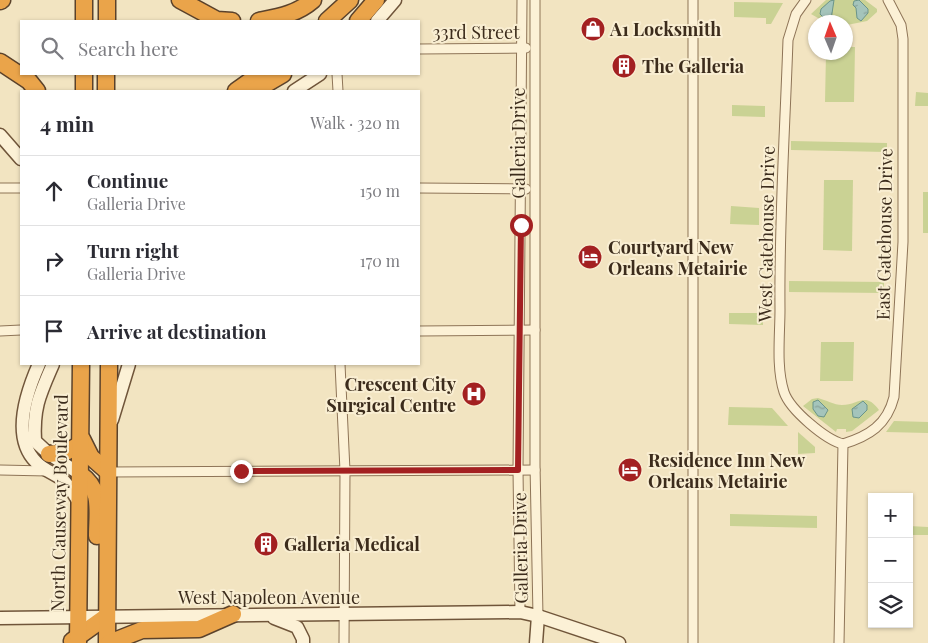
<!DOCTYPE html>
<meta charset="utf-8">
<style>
body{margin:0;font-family:"Playfair Display",serif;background:#f7f7f7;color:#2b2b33}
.controls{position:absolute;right:15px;bottom:15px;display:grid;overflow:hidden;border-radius:0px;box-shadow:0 1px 4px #0004}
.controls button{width:45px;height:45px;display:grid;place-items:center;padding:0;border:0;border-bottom:1px solid #e1e1e2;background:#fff;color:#2b2b33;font:25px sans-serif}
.compass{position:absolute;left:808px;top:15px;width:45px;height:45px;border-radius:50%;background:#fff;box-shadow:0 1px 4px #0004;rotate:358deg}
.stop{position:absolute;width:15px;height:15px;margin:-11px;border:4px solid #a32021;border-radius:50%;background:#fff}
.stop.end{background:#a32021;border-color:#fff;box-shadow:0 1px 5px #0008}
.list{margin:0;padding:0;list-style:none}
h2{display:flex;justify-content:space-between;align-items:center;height:65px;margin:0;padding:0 20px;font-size:21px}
h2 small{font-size:16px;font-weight:400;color:#7c7c81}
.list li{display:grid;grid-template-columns:32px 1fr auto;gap:15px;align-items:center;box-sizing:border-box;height:70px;padding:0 20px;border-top:1px solid #e1e1e2}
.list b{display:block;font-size:19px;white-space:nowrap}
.list p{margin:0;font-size:16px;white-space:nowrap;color:#7c7c81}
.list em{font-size:16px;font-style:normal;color:#7c7c81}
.icon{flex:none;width:28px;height:28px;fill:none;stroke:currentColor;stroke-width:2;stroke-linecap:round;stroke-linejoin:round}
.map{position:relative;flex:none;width:928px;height:643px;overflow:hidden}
.search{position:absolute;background:#fff;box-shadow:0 1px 4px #0004;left:20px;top:20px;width:400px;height:55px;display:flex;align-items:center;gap:12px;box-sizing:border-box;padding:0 18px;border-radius:0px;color:#7c7c81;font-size:19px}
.panel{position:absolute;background:#fff;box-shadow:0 1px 4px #0004;left:20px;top:90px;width:400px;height:275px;border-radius:0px}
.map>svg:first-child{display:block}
</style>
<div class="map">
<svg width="928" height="643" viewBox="0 0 928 643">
<defs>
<pattern id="water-ripples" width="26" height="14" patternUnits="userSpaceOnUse" patternTransform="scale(1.25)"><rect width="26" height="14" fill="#a4c4bb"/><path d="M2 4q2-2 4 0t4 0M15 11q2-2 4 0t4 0" fill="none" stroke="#879f97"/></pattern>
</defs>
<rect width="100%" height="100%" fill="#f2e4c1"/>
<g fill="#cad294">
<path d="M826,0H865L877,9V12L867,21L847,25L846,22H825L811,14Z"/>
<path d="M734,2L783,3L771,24H766V18L734,17Z"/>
<path d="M846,47H855L854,102H825L826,53L846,52Z"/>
<path d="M916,92L928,93V106H915Z"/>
<path d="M732,105L765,106V117L732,116Z"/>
<path d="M791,141L887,143V152L791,150Z"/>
<path d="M824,180H853L852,251L823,250Z"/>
<rect x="923" y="192" width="5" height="41"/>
<path d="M731,206L759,208V225L730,224Z"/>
<path d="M789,281L884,282V293L789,292Z"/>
<path d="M729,313H763V325L729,324Z"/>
<path d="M821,342H854L853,381H820Z"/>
<path d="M818,398C826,400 834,405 842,405C859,405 865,391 879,410L852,431L846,432V429H837L836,432L803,406L812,399Z"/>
<path d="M729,407L772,408L788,426L728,425Z"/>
<path d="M894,421L928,422V433L886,432Z"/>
<path d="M798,432L815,447V453L798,454Z"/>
<path d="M730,514L817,516V528L730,526Z"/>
<path d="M909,526L928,527V535H909Z"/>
</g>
<g fill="url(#water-ripples)" stroke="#6a948a">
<path d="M834,0L831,20H826L820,14L821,9L830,1Z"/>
<path d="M859,0L868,9V13L861,21L857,18L856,8L853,5L854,1Z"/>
<path d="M818,400L828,410L824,417L818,416L813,409V402Z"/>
<path d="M863,401L867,405V410L859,418L853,417L852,409Z"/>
</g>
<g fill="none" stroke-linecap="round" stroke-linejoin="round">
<defs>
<g id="street">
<path d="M535,0V465L538,616"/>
<path d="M693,0V643"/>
<path d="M806,0L796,14L788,40C785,129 779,220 780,309C780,336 776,367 784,392C790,410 826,440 843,444C869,436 887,425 894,397L903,242V39L901,25L888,0"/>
<path d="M419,49L526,48"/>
<path d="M337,74L338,91"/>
<path d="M0,188H21"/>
<path d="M419,188L526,189"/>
<path d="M0,331L21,330"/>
<path d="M419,331L535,330"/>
<path d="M340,364L345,471L344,643"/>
<path d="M0,470L47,471"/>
<path d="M108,472L535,470"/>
<path d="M520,612L518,470L522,0"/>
<path d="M839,643L843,444"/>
</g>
<g id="secondary">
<path d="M377,21L395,0"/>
<path d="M294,91L320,74"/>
<path d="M0,135L21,159"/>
<path d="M39,364C27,391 11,437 36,462C43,470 54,473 62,479C69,485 75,496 80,504"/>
<path d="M53,364C40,394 33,407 35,441L49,454L80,474"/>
<path d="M112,420L129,364"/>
<path d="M0,618L520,612L538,616L619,643"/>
<path d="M274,618L297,627L303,639V643"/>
<path d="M536,643L538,616"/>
</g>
<g id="highway">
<path d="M107,0V21"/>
<path d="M180,0L217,20L232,21"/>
<path d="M0,1L2,0"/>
<path d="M84,21V0"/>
<path d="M259,21C279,17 297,14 313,0"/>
<path d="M327,21L350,0"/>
<path d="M358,21L376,0"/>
<path d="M0,62L29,81L37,91"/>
<path d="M84,74V91"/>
<path d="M106,91V74"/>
<path d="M236,91L260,74"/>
<path d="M254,91L283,74"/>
<path d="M82,439L91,457L108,472"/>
<path d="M49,454L66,452L79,445"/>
<path d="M80,474C103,490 97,511 97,536"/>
<path d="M72,641L107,616"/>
<path d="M78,643L81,364"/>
<path d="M107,643L109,364"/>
<path d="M109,643L142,630L199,629L233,614"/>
</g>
</defs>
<use href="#street" stroke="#8e7457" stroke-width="11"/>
<use href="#secondary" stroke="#70553a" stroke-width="15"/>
<use href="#highway" stroke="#5b422b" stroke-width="19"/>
<use href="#street" stroke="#fcf1d6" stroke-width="9"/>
<use href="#secondary" stroke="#fcf1d6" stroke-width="12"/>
<use href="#highway" stroke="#eaa44a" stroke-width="16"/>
</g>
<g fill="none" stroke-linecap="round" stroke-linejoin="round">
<path stroke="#a32021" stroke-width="6" d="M241,471L518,470L521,225"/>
</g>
<defs>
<symbol id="shop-disc" viewBox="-11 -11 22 22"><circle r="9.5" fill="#a32021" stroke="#f9eed2"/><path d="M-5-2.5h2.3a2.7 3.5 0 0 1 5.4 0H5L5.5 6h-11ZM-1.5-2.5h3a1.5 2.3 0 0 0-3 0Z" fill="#fff"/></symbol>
<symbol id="building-disc" viewBox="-11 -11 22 22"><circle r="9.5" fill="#a32021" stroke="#f9eed2"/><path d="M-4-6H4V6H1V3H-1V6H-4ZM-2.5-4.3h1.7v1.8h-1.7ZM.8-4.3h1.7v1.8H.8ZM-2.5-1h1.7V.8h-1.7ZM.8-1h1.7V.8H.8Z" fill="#fff"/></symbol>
<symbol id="hotel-disc" viewBox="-11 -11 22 22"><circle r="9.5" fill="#a32021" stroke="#f9eed2"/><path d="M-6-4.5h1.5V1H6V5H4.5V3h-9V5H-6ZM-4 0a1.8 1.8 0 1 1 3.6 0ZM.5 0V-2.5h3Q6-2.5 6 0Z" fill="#fff"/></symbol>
<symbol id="hospital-disc" viewBox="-11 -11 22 22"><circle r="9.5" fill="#a32021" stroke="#f9eed2"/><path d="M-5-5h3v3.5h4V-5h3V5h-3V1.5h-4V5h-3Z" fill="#fff"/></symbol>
</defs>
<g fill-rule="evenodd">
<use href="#shop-disc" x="579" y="15" width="28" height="28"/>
<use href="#building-disc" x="610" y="52" width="28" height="28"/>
<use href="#hotel-disc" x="576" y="243" width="28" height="28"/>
<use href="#hospital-disc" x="460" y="380" width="28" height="28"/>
<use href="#hotel-disc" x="616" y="456" width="28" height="28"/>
<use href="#building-disc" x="252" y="530" width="28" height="28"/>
</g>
<g text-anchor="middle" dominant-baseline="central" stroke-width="4" stroke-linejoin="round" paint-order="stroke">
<g font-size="18" font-weight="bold" fill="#3c2c1c" stroke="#f9eed2" text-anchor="start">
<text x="610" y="29">A1 Locksmith</text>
<text x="642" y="66">The Galleria</text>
<text x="608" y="247">Courtyard New<tspan x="608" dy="21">Orleans Metairie</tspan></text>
<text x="456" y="384" text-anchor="end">Crescent City<tspan x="456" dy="21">Surgical Centre</tspan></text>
<text x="648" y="460">Residence Inn New<tspan x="648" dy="21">Orleans Metairie</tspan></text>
<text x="284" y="544">Galleria Medical</text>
</g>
<g font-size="18" fill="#3c2c1c" stroke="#f9eed2">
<text x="476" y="32">33rd Street</text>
<text transform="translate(518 143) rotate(-90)">Galleria Drive</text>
<text transform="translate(766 234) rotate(-89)">West Gatehouse Drive</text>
<text transform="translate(884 234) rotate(-89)">East Gatehouse Drive</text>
<text transform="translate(59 503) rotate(-89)">North Causeway Boulevard</text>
<text transform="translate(520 548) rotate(-91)">Galleria Drive</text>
<text x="269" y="597">West Napoleon Avenue</text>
</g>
</g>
</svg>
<div class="controls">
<button>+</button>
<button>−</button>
<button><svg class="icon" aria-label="layers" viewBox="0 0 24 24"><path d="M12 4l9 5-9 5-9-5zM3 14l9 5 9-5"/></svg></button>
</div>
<svg class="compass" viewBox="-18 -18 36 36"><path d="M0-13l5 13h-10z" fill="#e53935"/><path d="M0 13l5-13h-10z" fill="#7c7c81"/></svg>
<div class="stop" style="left:521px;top:225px"></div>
<div class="stop end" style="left:241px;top:471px"></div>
<div class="search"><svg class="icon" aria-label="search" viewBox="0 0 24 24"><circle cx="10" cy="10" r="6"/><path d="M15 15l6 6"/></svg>Search here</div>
<section class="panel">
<h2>4 min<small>Walk · 320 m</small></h2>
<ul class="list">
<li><svg class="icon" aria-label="ahead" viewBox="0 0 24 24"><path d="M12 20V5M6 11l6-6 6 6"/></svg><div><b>Continue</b><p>Galleria Drive</p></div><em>150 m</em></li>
<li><svg class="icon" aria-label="right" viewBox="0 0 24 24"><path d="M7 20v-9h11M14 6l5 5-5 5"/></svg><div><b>Turn right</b><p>Galleria Drive</p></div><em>170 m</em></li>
<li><svg class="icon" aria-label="arrive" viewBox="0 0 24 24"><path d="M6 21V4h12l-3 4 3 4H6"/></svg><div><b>Arrive at destination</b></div></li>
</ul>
</section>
</div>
